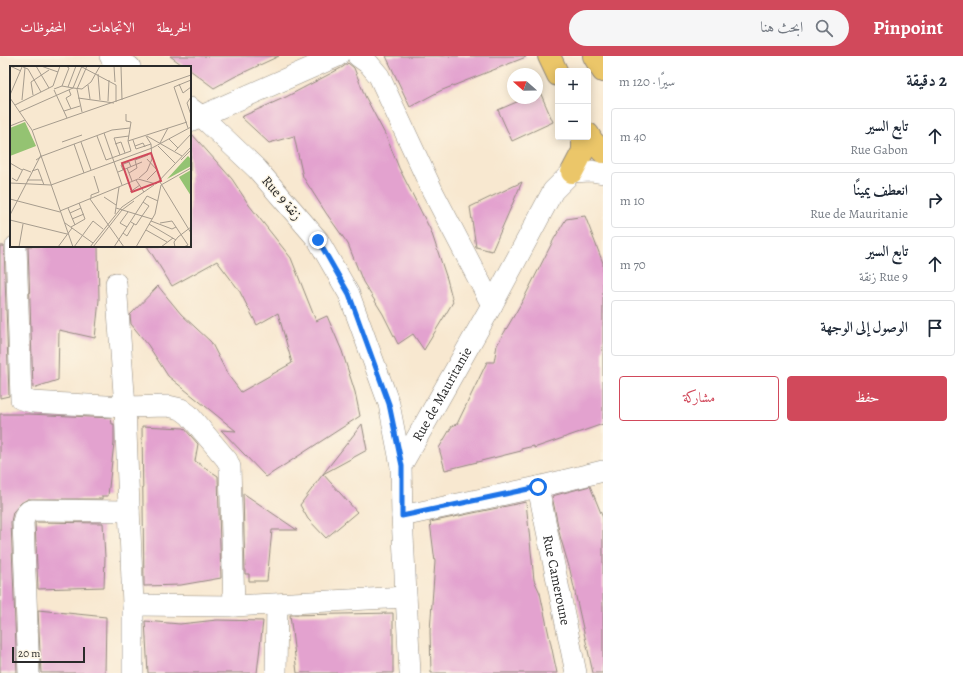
<!DOCTYPE html>
<html lang="ar">
<meta charset="utf-8">
<style>
body{margin:0;font-family:Alegreya,Amiri,serif;background:#f6f6f7;color:#1f2937;direction:rtl}
.controls{position:absolute;right:12px;top:12px;display:grid;overflow:hidden;border-radius:4px;box-shadow:0 2px 10px #0003}
.controls button{width:36px;height:36px;display:grid;place-items:center;padding:0;border:0;border-bottom:1px solid #e0e1e3;background:#fff;color:#1f2937;font:20px sans-serif}
.compass{position:absolute;left:507px;top:12px;width:36px;height:36px;border-radius:50%;background:#fff;box-shadow:0 2px 10px #0003;rotate:290deg}
.scale{position:absolute;left:12px;bottom:10px;width:73px;box-sizing:border-box;padding-left:4px;border:2px solid #2b2b2b;border-top:0;font-size:11px;line-height:14px;white-space:nowrap;color:#2b2b2b;-webkit-text-stroke:3px #fcf5e5;paint-order:stroke}
.stop{position:absolute;width:12px;height:12px;margin:-9px;border:3px solid #1a73e8;border-radius:50%;background:#fff}
.stop.end{background:#1a73e8;border-color:#fff;box-shadow:0 1px 4px #0008}
.list{margin:0;padding:0;list-style:none}
h2{display:flex;justify-content:space-between;align-items:center;height:52px;margin:0;padding:0 16px;font-size:17px}
h2 small{font-size:13px;font-weight:400;color:#747a83}
.list li{display:grid;grid-template-columns:26px 1fr auto;gap:12px;align-items:center;box-sizing:border-box;height:56px;margin:0 8px 8px;padding:0 8px;border:1px solid #e0e1e3;border-radius:4px}
.list b{display:block;font-size:15px;white-space:nowrap}
.list p{margin:0;font-size:13px;white-space:nowrap;color:#747a83}
.list em{font-size:13px;font-style:normal;color:#747a83}
.actions{display:flex;gap:8px;padding:12px 16px}
.actions a{flex:1;padding:9px 0;border:1px solid #d1495b;border-radius:4px;text-align:center;font-size:14px;color:#d1495b}
.actions .main{background:#d1495b;color:#fff}
.icon{flex:none;width:22px;height:22px;fill:none;stroke:currentColor;stroke-width:2;stroke-linecap:round;stroke-linejoin:round}
.map{position:relative;flex:none;width:603px;height:617px;overflow:hidden;direction:ltr}
header{display:flex;align-items:center;gap:24px;box-sizing:border-box;height:56px;padding:0 20px;background:#d1495b;color:#fff}
header strong{font-size:19px}
nav{display:flex;gap:22px;margin-inline-start:auto;font-size:14px}
.search{width:280px;height:36px;background:#f6f6f7;display:flex;align-items:center;gap:10px;box-sizing:border-box;padding:0 14px;border-radius:22px;color:#747a83;font-size:15px}
main{display:flex}
aside{flex:1;background:#fff}
.map>svg:first-child{display:block}
</style>
<header>
<strong>Pinpoint</strong>
<div class="search"><svg class="icon" aria-label="search" viewBox="0 0 24 24"><circle cx="10" cy="10" r="6"/><path d="M15 15l6 6"/></svg>ابحث هنا</div>
<nav><a>الخريطة</a><a>الاتجاهات</a><a>المحفوظات</a></nav>
</header>
<main>
<aside>
<h2>2 دقيقة<small>سيرًا · 120 m</small></h2>
<ul class="list">
<li><svg class="icon" aria-label="ahead" viewBox="0 0 24 24"><path d="M12 20V5M6 11l6-6 6 6"/></svg><div><b>تابع السير</b><p>Rue Gabon</p></div><em>40 m</em></li>
<li><svg class="icon" aria-label="right" viewBox="0 0 24 24"><path d="M7 20v-9h11M14 6l5 5-5 5"/></svg><div><b>انعطف يمينًا</b><p>Rue de Mauritanie</p></div><em>10 m</em></li>
<li><svg class="icon" aria-label="ahead" viewBox="0 0 24 24"><path d="M12 20V5M6 11l6-6 6 6"/></svg><div><b>تابع السير</b><p>Rue 9 زنقة</p></div><em>70 m</em></li>
<li><svg class="icon" aria-label="arrive" viewBox="0 0 24 24"><path d="M6 21V4h12l-3 4 3 4H6"/></svg><div><b>الوصول إلى الوجهة</b></div></li>
</ul>
<div class="actions"><a class="main">حفظ</a><a>مشاركة</a></div>
</aside>
<div class="map">
<svg width="603" height="617" viewBox="0 0 603 617">
<rect width="100%" height="100%" fill="#fcf5e5"/>
<filter id="ink" filterUnits="userSpaceOnUse"><feTurbulence type="fractalNoise" baseFrequency=".025" numOctaves="2"/><feDisplacementMap in="SourceGraphic" scale="8" xChannelSelector="R" yChannelSelector="G"/><feConvolveMatrix kernelMatrix="1 2 1 2 8 2 1 2 1" color-interpolation-filters="sRGB"/></filter>
<filter id="wash" filterUnits="userSpaceOnUse"><feTurbulence type="fractalNoise" baseFrequency=".012" numOctaves="4" result="noise"/><feDisplacementMap in="SourceGraphic" scale="16" xChannelSelector="R" yChannelSelector="G"/><feGaussianBlur stdDeviation="0.9" result="paint"/><feColorMatrix in="noise" values="0 0 0 0 0 0 0 0 0 0 0 0 0 0 0 0 0 1.4 0 .05"/><feComposite in="paint" operator="in"/></filter>
<g filter="url(#wash)">
<rect width="100%" height="100%" fill="#f8e8d0"/>
<g id="blocks">
<g fill="#e3a2cf">
<path d="M170,0H279L234,21L214,32L190,14V11H185Z"/>
<path d="M386,0H526V1L440,35L410,51Z"/>
<path d="M348,7L354,12L365,40L387,82L399,112L431,175L447,223L453,246L424,294L413,278L398,288L383,258L363,226L348,188L326,157L303,121L294,80L269,87L241,61L286,41L343,11Z"/>
<path d="M540,36L553,66L512,85L498,54L526,42H537V37Z"/>
<path d="M190,77H191L232,123L249,149L291,202L316,265L327,260L342,295L355,336L360,360L266,421L221,374L236,375L168,320L148,289L131,268L130,259L158,230L181,258L211,286L228,319L241,336L292,307L278,257L257,269L239,234L217,205L172,230L147,190H190Z"/>
<path d="M522,126L492,195L476,191L470,151Z"/>
<path d="M585,160L603,207V368L534,392V390L521,393V395L445,414L439,392L452,370L457,368L487,306H494L497,289L523,244L554,183L566,163Z"/>
<path d="M0,190H4L9,340L0,342Z"/>
<path d="M28,190H98L99,244L95,282L59,274L58,324L33,332Z"/>
<path d="M0,358H29L111,362L112,368H114V387L108,440H102V443H28L21,447L13,456L11,466L17,617H0Z"/>
<path d="M362,368L367,394L323,418Z"/>
<path d="M142,370L184,372L198,388L195,405L218,420L221,522L181,529L144,530Z"/>
<path d="M323,418L357,456L326,482L308,463L300,449Z"/>
<path d="M590,430L603,462V617H593L570,514L560,480L552,440Z"/>
<path d="M243,437L297,474H272L267,525H249V518H245Z"/>
<path d="M526,446L534,524L540,537L557,617H431L430,575L435,506L430,466Z"/>
<path d="M35,466L103,467L105,501L104,531L38,533Z"/>
<path d="M38,554L106,561L105,617H41Z"/>
<path d="M393,557V617H297L290,559Z"/>
<path d="M217,564L263,565L257,617H148L145,565L180,568Z"/>
</g>
</g>
</g>
<g filter="url(#ink)">
<use href="#blocks" fill-opacity="0" stroke="#928a7e" stroke-width="1"/>
<g fill="none" stroke-linecap="round" stroke-linejoin="round">
<defs>
<g id="minor">
<path d="M110,0L130,11"/>
<path d="M358,0L369,8L379,20L433,136L492,249"/>
<path d="M190,52L201,60L257,113L318,184L349,238L389,348L401,410"/>
<path d="M190,65L338,0"/>
<path d="M16,190L21,343L32,346L125,351L168,350L181,353L189,359L227,404L230,411L234,550"/>
<path d="M116,227L125,351L133,549V617"/>
<path id="s1" d="M538,431L576,617"/>
<path d="M402,460L538,431L603,415"/>
<path d="M133,549L234,550L406,541"/>
<path d="M29,617L23,466L25,459L29,455L32,454L129,455"/>
<path d="M276,617L277,549"/>
<path id="s2" d="M410,617L402,460L401,410L492,249L553,135L572,116L591,115L603,117"/>
</g>
<g id="primary">
<path d="M549,0L558,19"/>
<path d="M594,0L603,15"/>
<path d="M588,78L592,85L603,96"/>
<path d="M572,116L583,95V81"/>
</g>
</defs>
<use href="#minor" stroke="#928a7e" stroke-width="22"/>
<use href="#primary" stroke="#928a7e" stroke-width="24"/>
<use href="#minor" stroke="#fff" stroke-width="21"/>
<use href="#primary" stroke="#ebc669" stroke-width="22"/>
</g>
</g>
<g fill="none" stroke-linecap="round" stroke-linejoin="round" filter="url(#ink)">
<path stroke="#1a73e8" stroke-width="5" d="M318,184L349,238L389,348L402,410V460L538,431"/>
</g>
<g text-anchor="middle" dominant-baseline="central" stroke-width="3" stroke-linejoin="round" paint-order="stroke">
<g font-size="14" fill="#2b2b2b" stroke="#fcf5e5">
<text transform="translate(282 142) rotate(49)">Rue 9 زنقة</text>
<text stroke="none"><textPath href="#s2" startOffset="290">Rue de Mauritanie</textPath></text>
<text stroke="none"><textPath href="#s1" startOffset="95">Rue Cameroune</textPath></text>
</g>
</g>
<g transform="translate(10 10)">
<rect width="181" height="181" fill="#f8e8d0"/>
<path d="M15,56L26,80L0,90V62ZM178,90L181,93V100L157,113ZM181,104V130L169,111Z" fill="#94c372"/>
<path fill="none" stroke="#a69c8e" stroke-width="1" d="M0,0L11,5M26,0L39,22M31,0L48,6M104,0L105,16M111,0L112,34M13,1L18,3L31,26M72,1L106,19M88,8L90,34M169,18L173,27L181,21M78,19L80,33M106,19V36M43,20L50,0M52,20L59,2L56,0M58,21L66,0M44,23L52,20L63,22L72,0M44,24L57,52M59,24L61,29L56,32L61,43M0,29L12,1M23,29L21,16L39,4M181,31L177,37L181,49M0,32L22,64L63,181M68,32L104,37M12,34L15,2M98,35L99,14M5,39L43,20M54,45L70,40M9,46L63,22L72,23L81,16L90,0M72,46L67,23L77,0M0,60L15,54M178,62L164,21L181,14M23,64L181,9M94,67L112,119M87,70L96,94L121,85L118,75L121,56L116,55V48M137,70L172,90M159,73L168,82M123,74L126,83L141,78M118,75L177,56M52,76L72,69M71,76L81,104M150,77L158,62M64,78L74,107M105,78L111,76L115,87M125,80L133,77L135,81M148,80L165,97M165,85L181,68M110,89L104,72L119,70M137,93L147,104L137,114M26,94L32,90L102,64L120,62M171,94L181,84M0,97L12,104M117,102L122,115M113,104L111,99L119,96L121,101M22,105L28,103L34,119M108,106L132,96M119,107L127,102L125,94L138,89M2,112L7,115L13,103L21,106M129,112L137,105L142,93L141,78L136,70M17,114H32M126,114L134,126M150,116L181,167M0,117L41,119L142,82L181,61M146,118L181,81M151,119L181,102M120,126L130,119M94,131L106,139M81,132V129L89,126L84,110M0,133L50,146M80,133L114,181M58,142L65,159M106,142L142,153M50,145L128,113L146,118M60,147L71,142M105,148L109,121M0,149L31,89M132,150L139,140L133,136M62,153L74,148M0,154L57,168M141,155L162,163L166,161M121,156L126,159L132,150M55,157L83,177M150,157L162,155L178,179L174,181M139,158L166,174M61,161L75,153L69,137M117,161L110,157L118,146M136,164L157,176M113,167L117,170L124,158M9,181L13,158M48,181L62,162M64,181L83,155L93,163M80,181L112,141L144,119M83,181L112,144L124,135M104,181L137,130L148,135M126,181L145,148L151,119M151,181L163,172M165,181L164,176L168,171L181,161"/>
<path fill="#d1495b" fill-opacity="0.15" stroke="#d1495b" stroke-width="2" d="M141,87L151,115L122,126L112,97Z"/>
<rect width="181" height="181" fill="none" stroke="#2b2b2b" stroke-width="2"/>
</g>
</svg>
<div class="controls">
<button>+</button>
<button>−</button>
</div>
<svg class="compass" viewBox="-18 -18 36 36"><path d="M0-13l5 13h-10z" fill="#e53935"/><path d="M0 13l5-13h-10z" fill="#747a83"/></svg>
<div class="scale">20 m</div>
<div class="stop" style="left:538px;top:431px"></div>
<div class="stop end" style="left:318px;top:184px"></div>
</div>
</main>
